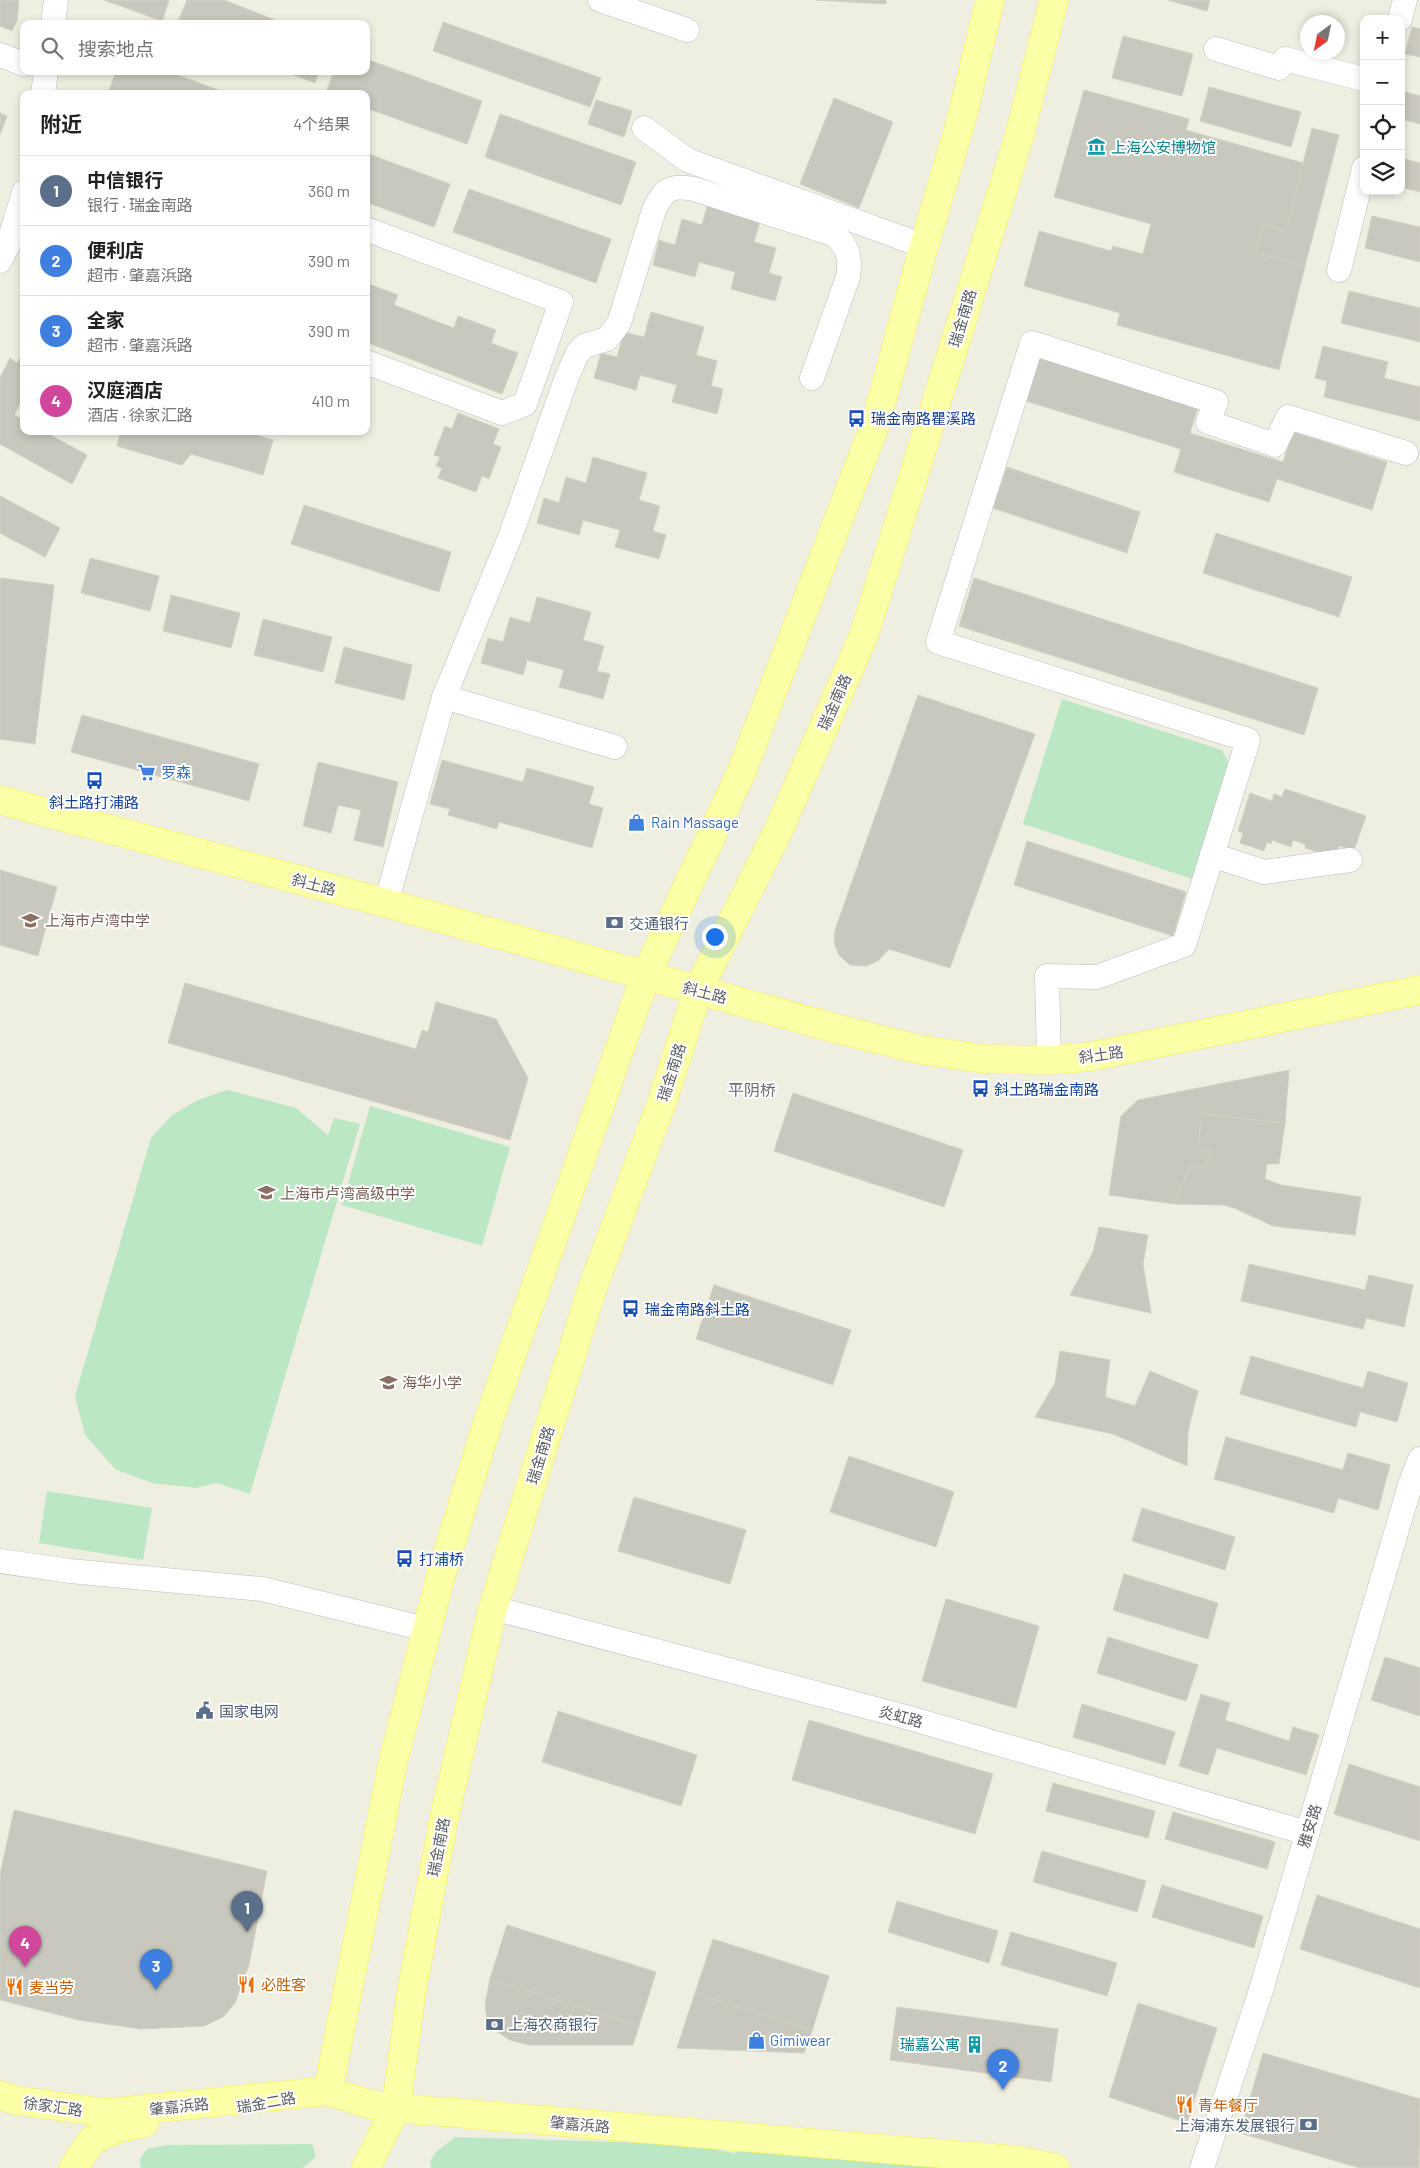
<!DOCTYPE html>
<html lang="zh">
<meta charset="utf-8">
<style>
body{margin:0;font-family:Barlow,"Noto Sans SC",sans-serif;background:#f2f2f2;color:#202124}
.controls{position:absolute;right:15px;top:15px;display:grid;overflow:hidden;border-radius:10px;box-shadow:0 2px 8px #0003}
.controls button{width:45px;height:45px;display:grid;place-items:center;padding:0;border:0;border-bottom:1px solid #e0e0e0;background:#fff;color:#202124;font:25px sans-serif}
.compass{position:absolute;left:1300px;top:15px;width:45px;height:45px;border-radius:50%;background:#fff;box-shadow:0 2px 8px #0003;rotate:213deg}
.you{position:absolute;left:714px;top:936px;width:18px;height:18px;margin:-12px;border:4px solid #fff;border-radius:50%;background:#1a73e8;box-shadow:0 0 0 8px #1a73e833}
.badge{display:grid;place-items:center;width:32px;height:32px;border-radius:50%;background:#f45d20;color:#fff;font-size:16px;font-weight:700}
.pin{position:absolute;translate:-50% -41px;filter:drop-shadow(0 1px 2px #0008)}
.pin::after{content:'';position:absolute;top:26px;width:18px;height:15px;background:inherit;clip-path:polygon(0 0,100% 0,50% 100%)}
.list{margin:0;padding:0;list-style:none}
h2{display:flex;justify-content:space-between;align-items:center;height:65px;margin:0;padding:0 20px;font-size:21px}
h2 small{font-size:16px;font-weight:400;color:#757577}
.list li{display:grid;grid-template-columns:32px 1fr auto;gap:15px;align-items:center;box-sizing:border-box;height:70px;padding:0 20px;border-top:1px solid #e0e0e0}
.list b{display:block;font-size:19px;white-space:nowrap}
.list p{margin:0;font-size:16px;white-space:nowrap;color:#757577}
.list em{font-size:16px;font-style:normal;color:#757577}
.icon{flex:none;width:28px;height:28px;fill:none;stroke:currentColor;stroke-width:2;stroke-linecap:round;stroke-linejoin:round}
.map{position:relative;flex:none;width:1420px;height:2168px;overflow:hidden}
.search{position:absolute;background:#fff;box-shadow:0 2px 8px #0003;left:20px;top:20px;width:350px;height:55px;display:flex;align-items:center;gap:12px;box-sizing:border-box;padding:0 18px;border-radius:10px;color:#757577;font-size:19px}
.panel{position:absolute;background:#fff;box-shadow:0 2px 8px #0003;left:20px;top:90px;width:350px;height:345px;border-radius:10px}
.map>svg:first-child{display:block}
</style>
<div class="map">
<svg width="1420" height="2168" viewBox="0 0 1420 2168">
<rect width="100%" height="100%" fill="#eeeee1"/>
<g fill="#bbe7c5">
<path d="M1062,699L1222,750L1230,765L1193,879L1023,824Z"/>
<path d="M227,1090L296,1108L328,1135L334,1118L360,1124L250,1494L216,1483L196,1488L152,1483L115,1469L85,1435L75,1396L151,1138L172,1115L198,1100Z"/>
<path d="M370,1106L510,1147L482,1246L342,1205Z"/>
<path d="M47,1491L152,1508L143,1560L39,1543Z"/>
<path d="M455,2137L685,2144L734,2153L776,2144L998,2168H431L430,2161L436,2152Z"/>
<path d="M312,2144L316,2157L302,2168H141L140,2159L147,2149L167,2145Z"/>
</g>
<g fill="#c9c8be" stroke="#d3d1bf">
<path d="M0,0H19L17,21L12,31L0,26Z"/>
<path d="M104,0H169L162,21Z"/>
<path d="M187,0H224L285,24H177Z"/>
<path d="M816,0H886V4Z"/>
<path d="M1168,0H1210L1207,11Z"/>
<path d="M443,22L601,78L590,107L433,51Z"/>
<path d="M1412,27L1420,29V57L1405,54Z"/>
<path d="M1123,36L1193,54L1182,96L1112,78Z"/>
<path d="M366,59L482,101L467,144L366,108V94L326,93L334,71H366Z"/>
<path d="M116,71H167L229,94H108Z"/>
<path d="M284,71H319L315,83Z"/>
<path d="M1209,87L1301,112L1291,147L1200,121Z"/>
<path d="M1084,90L1189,119L1186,130L1303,163L1286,231L1263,225L1256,253L1305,266L1279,370L1117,325L1120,313L1024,286L1039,231L1111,251L1113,246L1143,254L1151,224L1054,197Z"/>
<path d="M1401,91L1420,96V124L1401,119Z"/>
<path d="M834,98L893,122L859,208L800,184Z"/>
<path d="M596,100L632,111L624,137L588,124Z"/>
<path d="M0,113L7,116L0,135Z"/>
<path d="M500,114L636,162L621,205L485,157Z"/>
<path d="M1312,128L1339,135L1305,266L1256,253L1263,225L1286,231Z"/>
<path d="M366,153L450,184L434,227L366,202Z"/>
<path d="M1401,158L1420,163V192L1401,187Z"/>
<path d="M469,189L611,239L596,283L453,232Z"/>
<path d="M709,199L762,214L754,242L776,248L769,273L782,277L775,301L731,289L735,272L699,262L695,277L653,265L659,240L675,245L682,219L702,225Z"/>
<path d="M1372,216L1420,227V262L1365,248Z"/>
<path d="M366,283L398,295L394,305L454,328L458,316L496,330L491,343L518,353L502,394L366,342Z"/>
<path d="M1349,291L1420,308V342L1341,323Z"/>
<path d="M651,312L704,327L696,355L717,361L711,386L723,389L717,414L672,402L677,385L640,375L636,390L594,378L601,353L617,357L624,332L644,337Z"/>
<path d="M1323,346L1388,362L1384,378L1420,387V421L1324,397L1327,381L1315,378Z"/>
<path d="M24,351V396L14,415L24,420V431H43L87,455L72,484L0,444V378L10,358L17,363Z"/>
<path d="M1037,356L1198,407L1190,433L1283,462L1293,432L1387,462L1372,510L1277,479L1269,502L1174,472L1181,449L1023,400Z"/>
<path d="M458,413L499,429L493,444L501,447L489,479L482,476L476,492L438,478L442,468L436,466L440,457L434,455L445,426L452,429Z"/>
<path d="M121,431H241L273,440L263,475L191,454L182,465L117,446Z"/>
<path d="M593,457L647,473L639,500L660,506L653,531L666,535L659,559L615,547L620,530L583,520L579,535L537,523L544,498L559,503L566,477L586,483Z"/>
<path d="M1007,467L1140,512L1127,553L993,508Z"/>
<path d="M0,496L60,528L45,557L0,533Z"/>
<path d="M304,505L451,552L439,592L291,544Z"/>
<path d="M1216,533L1352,577L1339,617L1203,573Z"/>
<path d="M90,558L159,576L150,611L81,593Z"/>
<path d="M0,578L54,585L35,744L0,739Z"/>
<path d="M974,578L1318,688L1304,735L959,626Z"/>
<path d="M171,595L240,613L231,648L163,631Z"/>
<path d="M537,597L591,612L583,640L604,646L597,671L610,674L603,699L559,687L564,670L527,660L523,675L481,663L488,638L503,642L510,617L530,623Z"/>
<path d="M263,619L332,637L323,672L254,655Z"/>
<path d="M344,647L412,665L404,700L335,683Z"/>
<path d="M918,695L1035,734L950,968L889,949L879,960L867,966L850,965L839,955L834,943L835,930Z"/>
<path d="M82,715L259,764L249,801L71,752Z"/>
<path d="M442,760L523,782L527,768L594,787L589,804L603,808L592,848L499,822L497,829L448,815L450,809L430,804Z"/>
<path d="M318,762L398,782L383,847L354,840L361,810L338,805L331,833L303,826Z"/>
<path d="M1285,789L1366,816L1354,850L1339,846L1337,854L1327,851L1324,854L1305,848L1306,845L1293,840L1291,847L1272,840L1271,844L1267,842L1264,851L1240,843L1243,833L1238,831L1250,793L1272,801L1274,794L1282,797Z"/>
<path d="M1027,841L1186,892L1173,936L1014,885Z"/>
<path d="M0,870L57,887L38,956L0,945Z"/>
<path d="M185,983L416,1049L422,1030L428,1032L436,1002L496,1019L528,1078L510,1140L168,1043Z"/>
<path d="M1289,1070L1285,1123L1202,1114L1198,1147L1211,1152L1206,1167H1190L1175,1204L1109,1195L1121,1116L1138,1100Z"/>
<path d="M793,1093L963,1150L944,1207L774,1151Z"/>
<path d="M1202,1114L1285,1123L1279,1164H1267L1265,1179L1281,1185L1361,1197L1355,1235L1273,1226L1234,1208L1223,1205L1175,1204L1190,1167H1206L1211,1152L1198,1147Z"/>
<path d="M1099,1227L1148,1235L1143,1264L1151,1313L1070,1295L1093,1252Z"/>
<path d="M1249,1264L1365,1290L1369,1275L1413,1285L1404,1327L1366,1318L1363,1329L1241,1301Z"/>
<path d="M714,1285L851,1330L833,1385L696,1339Z"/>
<path d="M1060,1351L1110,1360L1105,1397L1135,1406L1150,1371L1198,1391L1188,1431L1187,1466L1113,1434L1035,1417L1055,1383Z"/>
<path d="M1251,1356L1363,1388L1368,1371L1408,1383L1397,1422L1360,1412L1356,1427L1240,1394Z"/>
<path d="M1226,1437L1343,1470L1348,1453L1390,1465L1378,1510L1338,1498L1334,1513L1214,1479Z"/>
<path d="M849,1456L954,1492L936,1547L830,1512Z"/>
<path d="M634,1497L746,1530L730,1584L618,1551Z"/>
<path d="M1142,1508L1235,1537L1225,1570L1132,1541Z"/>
<path d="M1124,1574L1218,1603L1208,1639L1113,1610Z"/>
<path d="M946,1599L1039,1626L1016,1708L922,1681Z"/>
<path d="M1108,1637L1198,1665L1186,1701L1097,1673Z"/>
<path d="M1385,1657L1420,1668V1716L1371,1700Z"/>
<path d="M1201,1694L1230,1703L1225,1720L1289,1741L1293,1727L1319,1735L1306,1775L1217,1748L1208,1775L1179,1766Z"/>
<path d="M1082,1704L1175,1732L1165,1765L1073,1737Z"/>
<path d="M558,1711L697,1755L681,1806L542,1762Z"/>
<path d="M809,1720L993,1774L975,1834L792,1780Z"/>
<path d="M1349,1764L1420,1787V1841L1334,1814Z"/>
<path d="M1053,1783L1155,1811L1148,1838L1046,1811Z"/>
<path d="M14,1810L267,1871L249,1965L235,2003L223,2017L204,2026L141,2029L79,2020L0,2000V1875Z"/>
<path d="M1173,1812L1275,1842L1267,1869L1165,1839Z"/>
<path d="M1042,1851L1146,1881L1137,1912L1033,1882Z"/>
<path d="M1162,1885L1263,1916L1254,1948L1152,1917Z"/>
<path d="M1317,1895L1420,1929V1988L1300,1949Z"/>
<path d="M897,1901L998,1931L989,1963L888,1932Z"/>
<path d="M507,1925L656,1972L639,2026L490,1979Z"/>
<path d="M1011,1932L1117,1963L1107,1996L1001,1965Z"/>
<path d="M713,1939L829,1976L812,2031L695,1993Z"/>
<path d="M490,1979L639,2026L633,2045H528L510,2040L496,2031L487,2019L485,2004Z"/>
<path d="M695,1993L812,2031L804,2053L677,2048Z"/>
<path d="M1138,2003L1217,2028L1187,2123L1109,2097Z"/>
<path d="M897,2007L1058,2029L1051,2082L890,2060Z"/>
<path d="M1263,2053L1420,2099L1419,2168H1360L1240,2133Z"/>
</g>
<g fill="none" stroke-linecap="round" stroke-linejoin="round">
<defs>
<g id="minor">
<path d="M600,0L687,30"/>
<path d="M1400,19L1405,0"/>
<path d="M53,24L56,0"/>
<path d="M1216,49L1279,68L1285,59L1364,79"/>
<path d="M0,55L24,64"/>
<path d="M43,94L46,71"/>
<path d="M644,128L687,160L924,246"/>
<path d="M366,229L561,302L525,404L502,413L366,362"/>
<path d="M0,261L8,245L24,192"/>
<path d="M1339,270L1364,168"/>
<path d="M444,697L615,747"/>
<path d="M1212,855L1264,872L1350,860"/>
<path d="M386,903L444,697L510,537L567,377L577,354L584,346L607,339L619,323L654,210C664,188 671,185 694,189L833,234C848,245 851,258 848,277L812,378"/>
<path d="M1049,1060L1047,976L1097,977L1184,945L1248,740L938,642L1032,343L1216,402L1208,422L1275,445L1288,417L1406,453"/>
<path d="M0,1561L70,1571L262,1589L426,1629"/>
<path d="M493,1608L906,1717L1307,1833"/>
<path d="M1202,2168L1261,1990L1411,1482L1420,1459"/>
</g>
<g id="major">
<path d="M0,800L386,903L834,1028L922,1050L985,1059L1049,1060L1088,1057L1420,990"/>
<path d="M328,2091L393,1762L441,1575L487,1425L645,977L741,773L876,422L924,246L961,121L990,0"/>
<path d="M0,2095L14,2100L107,2113L328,2091L369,2104L396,2108L1015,2160L1055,2168"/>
<path d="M73,2168L92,2140L119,2128L144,2123"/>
<path d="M366,2168L396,2108L411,1995L444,1818L493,1608L591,1292L662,1102L698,990L779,829L864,635L1019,137L1054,0"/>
</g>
</defs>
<use href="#minor" stroke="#bcbdc4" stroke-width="25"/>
<use href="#major" stroke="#faee4d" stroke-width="29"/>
<use href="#minor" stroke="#fff" stroke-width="24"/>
<use href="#major" stroke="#fbffa5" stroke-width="28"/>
</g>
<defs>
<symbol id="museum-bare" viewBox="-9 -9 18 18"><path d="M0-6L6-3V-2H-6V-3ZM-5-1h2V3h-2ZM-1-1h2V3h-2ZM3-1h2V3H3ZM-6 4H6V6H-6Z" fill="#0f9aa8" stroke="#fff" stroke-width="2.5" paint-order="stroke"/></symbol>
<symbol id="bus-bare" viewBox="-9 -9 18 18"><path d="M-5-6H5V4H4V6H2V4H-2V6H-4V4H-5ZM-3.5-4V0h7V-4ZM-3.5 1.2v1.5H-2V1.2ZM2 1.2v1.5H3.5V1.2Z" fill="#1a4fb4" stroke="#fff" stroke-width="2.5" paint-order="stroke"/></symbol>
<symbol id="supermarket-bare" viewBox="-9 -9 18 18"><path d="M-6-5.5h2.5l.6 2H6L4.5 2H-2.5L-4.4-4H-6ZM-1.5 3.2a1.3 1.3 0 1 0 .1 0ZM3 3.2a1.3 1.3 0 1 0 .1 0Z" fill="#3f7fe0" stroke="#fff" stroke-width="2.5" paint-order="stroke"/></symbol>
<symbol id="shop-bare" viewBox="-9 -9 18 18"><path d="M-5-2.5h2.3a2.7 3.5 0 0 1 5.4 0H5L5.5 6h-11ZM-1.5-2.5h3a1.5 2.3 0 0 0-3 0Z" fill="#3f7fe0" stroke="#fff" stroke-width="2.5" paint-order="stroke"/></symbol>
<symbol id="school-bare" viewBox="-9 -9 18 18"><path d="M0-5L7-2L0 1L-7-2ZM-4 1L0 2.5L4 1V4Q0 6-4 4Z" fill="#8d6e63" stroke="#fff" stroke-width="2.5" paint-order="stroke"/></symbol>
<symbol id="bank-bare" viewBox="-9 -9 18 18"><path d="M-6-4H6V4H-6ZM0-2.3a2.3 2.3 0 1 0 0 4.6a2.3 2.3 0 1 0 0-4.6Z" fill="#5c6f8a" stroke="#fff" stroke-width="2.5" paint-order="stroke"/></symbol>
<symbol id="civic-bare" viewBox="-9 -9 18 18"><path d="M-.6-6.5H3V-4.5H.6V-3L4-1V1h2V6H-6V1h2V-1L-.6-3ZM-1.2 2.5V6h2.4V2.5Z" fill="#5c6f8a" stroke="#fff" stroke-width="2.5" paint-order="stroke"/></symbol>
<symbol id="restaurant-bare" viewBox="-9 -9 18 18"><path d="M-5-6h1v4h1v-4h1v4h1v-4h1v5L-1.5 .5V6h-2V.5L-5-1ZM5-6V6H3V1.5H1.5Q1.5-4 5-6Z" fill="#e8710a" stroke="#fff" stroke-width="2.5" paint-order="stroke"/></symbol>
<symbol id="building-bare" viewBox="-9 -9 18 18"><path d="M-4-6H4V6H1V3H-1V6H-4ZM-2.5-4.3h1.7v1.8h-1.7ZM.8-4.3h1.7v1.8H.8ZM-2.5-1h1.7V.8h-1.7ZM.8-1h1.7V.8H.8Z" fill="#0f9aa8" stroke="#fff" stroke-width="2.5" paint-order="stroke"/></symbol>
</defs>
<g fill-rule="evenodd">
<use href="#museum-bare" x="1084" y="134" width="25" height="25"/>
<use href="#bus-bare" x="844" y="406" width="25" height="25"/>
<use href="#supermarket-bare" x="134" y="760" width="25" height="25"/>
<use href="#bus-bare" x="82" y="768" width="25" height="25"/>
<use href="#shop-bare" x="624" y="810" width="25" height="25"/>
<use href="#school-bare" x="18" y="908" width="25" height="25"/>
<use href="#bank-bare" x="602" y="910" width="25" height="25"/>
<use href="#bus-bare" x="968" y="1076" width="25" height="25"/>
<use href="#school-bare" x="254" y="1180" width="25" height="25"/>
<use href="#bus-bare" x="618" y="1296" width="25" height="25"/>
<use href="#school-bare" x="376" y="1370" width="25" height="25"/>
<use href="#bus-bare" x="392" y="1546" width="25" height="25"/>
<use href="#civic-bare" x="192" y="1698" width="25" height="25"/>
<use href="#restaurant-bare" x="234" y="1972" width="25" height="25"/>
<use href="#restaurant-bare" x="2" y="1974" width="25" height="25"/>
<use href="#bank-bare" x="482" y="2012" width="25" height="25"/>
<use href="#shop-bare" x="744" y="2028" width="25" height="25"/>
<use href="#building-bare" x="962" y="2032" width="25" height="25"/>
<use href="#restaurant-bare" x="1172" y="2092" width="25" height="25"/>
<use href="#bank-bare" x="1296" y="2112" width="25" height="25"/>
</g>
<g text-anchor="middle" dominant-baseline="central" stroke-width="4" stroke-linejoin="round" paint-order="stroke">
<g font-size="15" fill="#0d838f" stroke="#fff" text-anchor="start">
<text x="1111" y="147">上海公安博物馆</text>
<text x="960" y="2044" text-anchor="end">瑞嘉公寓</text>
</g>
<g font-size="15" fill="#5a5c63" stroke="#fff">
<text transform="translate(962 318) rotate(-73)">瑞金南路</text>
<text transform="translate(834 702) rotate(-66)">瑞金南路</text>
<text transform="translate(314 884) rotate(15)">斜土路</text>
<text transform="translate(705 992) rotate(15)">斜土路</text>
<text transform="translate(1101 1054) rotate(-8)">斜土路</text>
<text transform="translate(671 1072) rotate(-72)">瑞金南路</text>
<text transform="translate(540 1455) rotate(-73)">瑞金南路</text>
<text transform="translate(901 1716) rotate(15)">炎虹路</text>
<text transform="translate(1309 1826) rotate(-73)">雅安路</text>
<text transform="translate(438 1847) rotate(-79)">瑞金南路</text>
<text transform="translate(266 2102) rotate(-10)">瑞金二路</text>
<text transform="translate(53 2106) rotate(8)">徐家汇路</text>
<text transform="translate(179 2106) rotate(-6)">肇嘉浜路</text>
<text transform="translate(580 2124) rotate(5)">肇嘉浜路</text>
</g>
<g font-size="15" fill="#164399" stroke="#fff" text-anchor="start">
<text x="871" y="418">瑞金南路瞿溪路</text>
<text x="94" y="802" text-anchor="middle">斜土路打浦路</text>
<text x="994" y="1089">斜土路瑞金南路</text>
<text x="645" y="1309">瑞金南路斜土路</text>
<text x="419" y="1559">打浦桥</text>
</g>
<g font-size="15" fill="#366cbe" stroke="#fff" text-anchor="start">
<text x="161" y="772">罗森</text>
<text x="651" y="822">Rain Massage</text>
<text x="770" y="2040">Gimiwear</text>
</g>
<g font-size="15" fill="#785e54" stroke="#fff" text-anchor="start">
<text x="45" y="920">上海市卢湾中学</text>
<text x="280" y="1193">上海市卢湾高级中学</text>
<text x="402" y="1382">海华小学</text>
</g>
<g font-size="15" fill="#4e5e75" stroke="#fff" text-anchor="start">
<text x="629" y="923">交通银行</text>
<text x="219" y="1711">国家电网</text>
<text x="508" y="2024">上海农商银行</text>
<text x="1295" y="2125" text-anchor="end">上海浦东发展银行</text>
</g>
<g font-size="15" fill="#c56008" stroke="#fff" text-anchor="start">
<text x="261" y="1984">必胜客</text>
<text x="29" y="1987">麦当劳</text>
<text x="1198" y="2105">青年餐厅</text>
</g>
<g font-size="16" fill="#6b6e75" stroke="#fff">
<text x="752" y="1089">平阴桥</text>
</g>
</g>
</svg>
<div class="controls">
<button>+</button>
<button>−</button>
<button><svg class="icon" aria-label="locate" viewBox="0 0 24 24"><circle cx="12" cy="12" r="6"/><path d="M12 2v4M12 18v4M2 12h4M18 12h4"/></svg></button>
<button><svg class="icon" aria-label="layers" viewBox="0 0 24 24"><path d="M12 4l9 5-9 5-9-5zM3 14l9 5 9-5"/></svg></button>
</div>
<svg class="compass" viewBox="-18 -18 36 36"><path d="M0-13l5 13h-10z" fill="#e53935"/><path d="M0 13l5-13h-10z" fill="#757577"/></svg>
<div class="you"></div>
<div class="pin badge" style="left:247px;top:1932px;background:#5c6f8a">1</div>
<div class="pin badge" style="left:1003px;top:2090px;background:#3f7fe0">2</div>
<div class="pin badge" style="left:156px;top:1990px;background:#3f7fe0">3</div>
<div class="pin badge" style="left:25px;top:1967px;background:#d1479c">4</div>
<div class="search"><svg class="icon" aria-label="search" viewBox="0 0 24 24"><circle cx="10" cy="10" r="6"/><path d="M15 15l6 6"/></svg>搜索地点</div>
<section class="panel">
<h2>附近<small>4个结果</small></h2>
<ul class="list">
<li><span class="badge" style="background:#5c6f8a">1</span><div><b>中信银行</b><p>银行 · 瑞金南路</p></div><em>360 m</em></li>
<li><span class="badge" style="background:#3f7fe0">2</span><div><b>便利店</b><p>超市 · 肇嘉浜路</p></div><em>390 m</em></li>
<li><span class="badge" style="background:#3f7fe0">3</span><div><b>全家</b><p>超市 · 肇嘉浜路</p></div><em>390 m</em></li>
<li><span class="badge" style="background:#d1479c">4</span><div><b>汉庭酒店</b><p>酒店 · 徐家汇路</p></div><em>410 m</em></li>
</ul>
</section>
</div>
